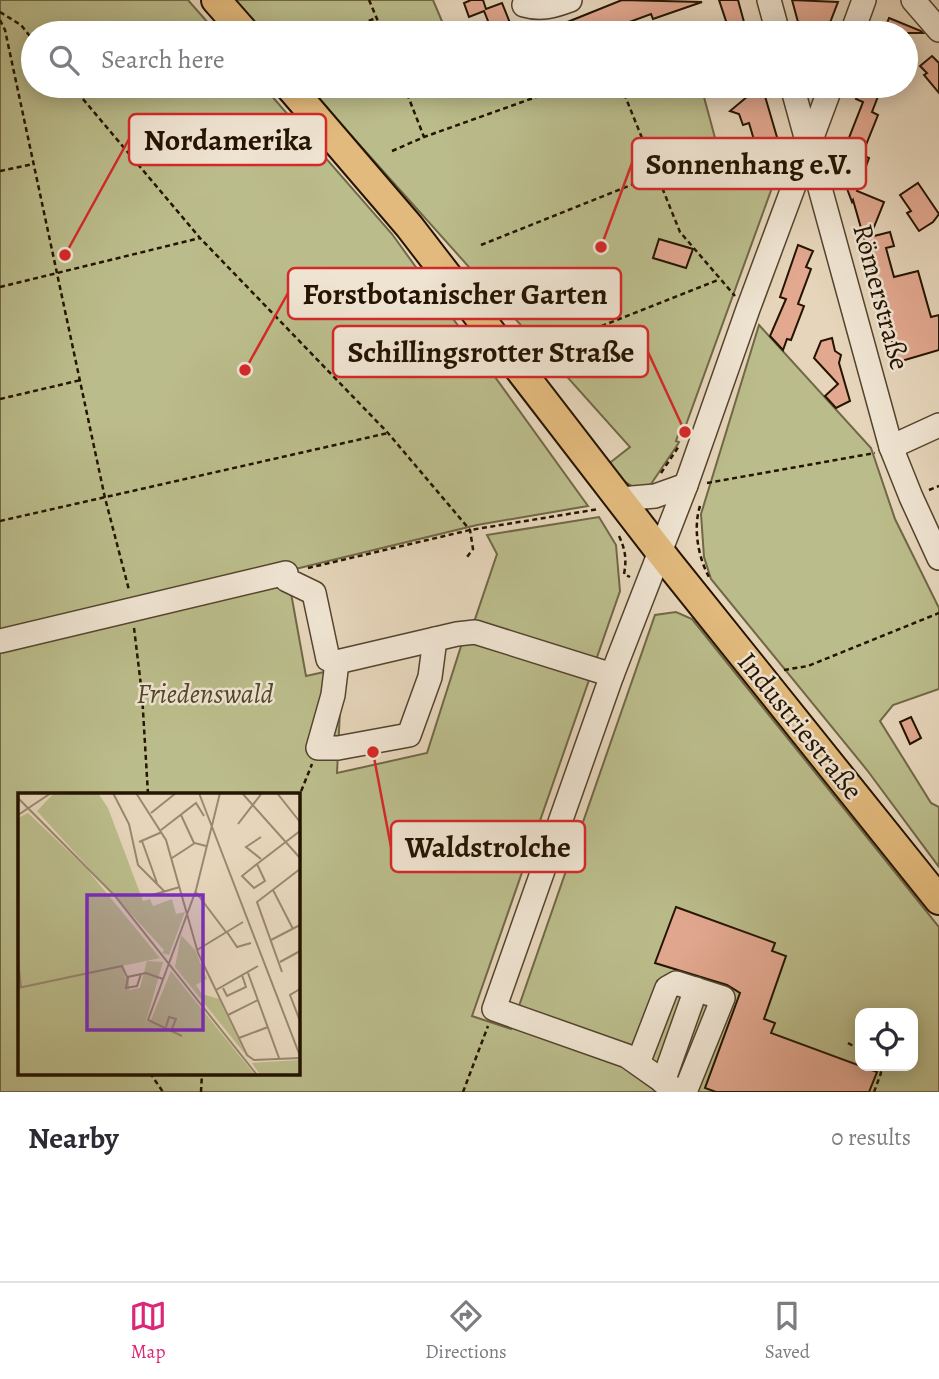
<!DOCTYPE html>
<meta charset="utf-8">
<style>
body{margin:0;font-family:Alegreya,serif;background:#f2f2f3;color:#2b2b33}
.controls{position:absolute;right:21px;bottom:21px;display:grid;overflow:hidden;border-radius:14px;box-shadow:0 4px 18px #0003}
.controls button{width:63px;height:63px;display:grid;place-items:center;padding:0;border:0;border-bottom:2px solid #e1e1e2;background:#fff;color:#2b2b33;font:35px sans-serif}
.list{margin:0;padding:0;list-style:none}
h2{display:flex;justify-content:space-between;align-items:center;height:91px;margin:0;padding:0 28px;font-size:30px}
h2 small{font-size:23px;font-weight:400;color:#7c7c81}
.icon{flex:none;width:38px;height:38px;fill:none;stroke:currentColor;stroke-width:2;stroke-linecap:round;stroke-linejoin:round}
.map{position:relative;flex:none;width:939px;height:1092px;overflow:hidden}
.search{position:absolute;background:#fff;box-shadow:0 4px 18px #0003;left:21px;right:21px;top:21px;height:77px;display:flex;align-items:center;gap:18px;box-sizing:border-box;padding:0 24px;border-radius:38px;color:#7c7c81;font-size:26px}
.sheet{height:189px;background:#fff}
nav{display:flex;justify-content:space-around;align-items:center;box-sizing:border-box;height:98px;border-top:2px solid #e1e1e2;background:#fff;font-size:19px;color:#7c7c81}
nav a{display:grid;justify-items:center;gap:4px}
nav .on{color:#db2777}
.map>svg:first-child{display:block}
</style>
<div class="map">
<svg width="939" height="1092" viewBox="0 0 939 1092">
<rect width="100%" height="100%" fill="#e6d5ba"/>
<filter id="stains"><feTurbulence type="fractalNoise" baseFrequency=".00286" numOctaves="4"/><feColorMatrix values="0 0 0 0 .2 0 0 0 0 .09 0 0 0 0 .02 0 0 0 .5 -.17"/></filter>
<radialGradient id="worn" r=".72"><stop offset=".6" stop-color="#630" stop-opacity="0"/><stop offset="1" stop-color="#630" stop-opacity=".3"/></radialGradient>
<g fill="#bbbc8b" stroke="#706846" stroke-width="2" fill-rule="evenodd">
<path d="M0,0H188L217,33H33V86H263L392,234L588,506L477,525L287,571L306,676L342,668L337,773L427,753L463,640L474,622L497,554L487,535L599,517L616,545L620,591L472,1016L511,1029L655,615L676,612L692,619L939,927V1092H0ZM19,794H298V1073H19ZM860,1013H913V1066H860Z"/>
<path d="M230,0H433L447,33H260Z"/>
<path d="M307,86H530L533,94L556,86H701L721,160L789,141L683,433L679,432L676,441L679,442L678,444L647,490C628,488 620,478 607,465L630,447Z"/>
<path d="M759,325L871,448L895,519L939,608V689L893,705L880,721L931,803L939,807V867L867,770L711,579L704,557L701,514Z"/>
</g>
<g fill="#e2a890" stroke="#241400" stroke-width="2">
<path d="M471,0H483L486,9L502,3L510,23L492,31L484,11L469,17L464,3Z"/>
<path d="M622,0L702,2L653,19L651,14L621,25L622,28L608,33H540Z"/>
<path d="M719,0H738L747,33H730Z"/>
<path d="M792,0L838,2L826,33H801Z"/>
<path d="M889,18L921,31L923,33H883Z"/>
<path d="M932,56L939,63V93L924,75L927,73L920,66Z"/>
<path d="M760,86H762L779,144L757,150L749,123L743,125L739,114L730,111Z"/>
<path d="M861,86H882L872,112L878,115L862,155L869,158L857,191L884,202L870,237L890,232L894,246L886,248L894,277L918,271L931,317L939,315V350L898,362L885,317L891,316L881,283L877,284L853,200L852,202L846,186L848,176L843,174L852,151L845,148L863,102L856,99Z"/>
<path d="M918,183L939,214L933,222L919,231L907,213L911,211L900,195Z"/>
<path d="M659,239L693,249L686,268L653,258Z"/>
<path d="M798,245L813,251L806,267L811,269L798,304L804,306L791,340L787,339L783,350L770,336L786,299L780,297Z"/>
<path d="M832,338L835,351L841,355L839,363L850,401L836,408L825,396L838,384L814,358L821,341Z"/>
<path d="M911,717L921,738L910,744L900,722Z"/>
<path d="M676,907L775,943L772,951L786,956L764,1019L775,1023L771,1033L877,1072L869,1092H716L705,1088L740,993L727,985L655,963Z"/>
</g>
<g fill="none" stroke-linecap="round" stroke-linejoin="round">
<defs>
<g id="minor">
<path d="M769,0L778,33"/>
<path d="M913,0L939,30"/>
<path d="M524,5C541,10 554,6 570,0"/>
<path d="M852,33L864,0"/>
<path d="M792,86L891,447L911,497L939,558"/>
<path d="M891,447L939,425"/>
<path d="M621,499L655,496L686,485"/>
<path d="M0,641L286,573L287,580L314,593L328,659L337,662L457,634L475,632L612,675"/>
<path d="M337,662L333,695L318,748H338L409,735L430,677L435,639"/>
<path d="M638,1063L667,988L676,983L723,998L685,1092"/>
<path d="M663,1082L696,989"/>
<path d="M678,1092L627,1056L494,1009L612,675L686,485L748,309L831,86"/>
</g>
<g id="major">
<path d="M216,0L245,33"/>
<path d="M289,86L409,226L668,562L939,900"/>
</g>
</defs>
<use href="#minor" stroke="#54442e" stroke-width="26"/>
<use href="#major" stroke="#241400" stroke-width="32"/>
<g stroke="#241400" stroke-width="2.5" stroke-dasharray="5 3.5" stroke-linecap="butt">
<path d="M369,0L383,33"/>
<path d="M0,12L21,25L33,40"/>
<path d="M0,20L5,30L105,498L129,590"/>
<path d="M337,33L376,18"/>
<path d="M72,86L200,238L388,433L470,530L473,549L467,557"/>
<path d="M404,86L424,137"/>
<path d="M621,86L680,232L735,296"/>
<path d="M392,151L424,137L567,86"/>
<path d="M0,171L33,164"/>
<path d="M481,245L656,175"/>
<path d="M0,287L200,238"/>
<path d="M546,348L718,280"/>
<path d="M0,399L81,380"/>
<path d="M661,473L679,446"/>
<path d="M707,483L875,453"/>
<path d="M929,490L939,486"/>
<path d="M700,506C693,528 698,557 709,577"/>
<path d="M0,521L388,433"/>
<path d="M619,536C625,549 627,559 624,574L630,577"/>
<path d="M308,568L470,530L599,509"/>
<path d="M134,628L142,694L148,794"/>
<path d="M784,670L808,666L939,613"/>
<path d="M298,799L312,764"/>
<path d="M848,1043L860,1050"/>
<path d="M150,1073L163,1092"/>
<path d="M201,1092L202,1073"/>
<path d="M463,1092L488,1026"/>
<path d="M874,1092L881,1073L879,1066"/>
</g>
<use href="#minor" stroke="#efe4d2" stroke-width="23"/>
<use href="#major" stroke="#e3ba7d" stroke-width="28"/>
</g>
<g text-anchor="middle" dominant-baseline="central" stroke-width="5" stroke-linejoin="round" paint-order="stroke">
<g font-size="28" fill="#241400" stroke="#efe4d2">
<text transform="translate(881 297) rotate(75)">Römerstraße</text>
<text transform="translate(800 726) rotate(51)">Industriestraße</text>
</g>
<g font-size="28" font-style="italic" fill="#51462a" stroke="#efe4d2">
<text x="205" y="694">Friedenswald</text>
</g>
</g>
<g transform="translate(18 793)">
<rect width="282" height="282" fill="#e6d5ba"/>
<path d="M36,0H80L90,15L125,108L132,106L135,113L154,106L158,121L167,119L151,162L144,160L146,157L19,18ZM10,20L68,75L142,165L104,173L107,185H111V197L122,195L129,168L145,169L128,228L132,229L153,178L237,282H0V25ZM163,142L177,157L189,186L178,192L184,201L201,206L227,261L157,174ZM281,267L282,282H242L234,270Z" fill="#bbbc8b"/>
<path fill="none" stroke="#988870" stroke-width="2" d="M95,0L111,31L120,72L147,99M118,0L148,47L180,160L229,262L236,267L282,265M181,0L282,263M224,0L282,65M259,0L282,29M0,5L97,103L239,282M133,20L158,0M0,22L33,0M163,22L176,50M220,31L244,0M143,37L178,10L186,23M243,44L228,54L243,66M124,48L139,90M121,49L144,39M154,65L177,50L188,53M239,71L224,83L236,95L247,88L239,71L282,38M255,97L275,136M177,98L208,139M134,102L162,94M209,139L219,154L233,150M253,147L282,132M179,157L225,129M0,166L3,195M262,169L282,158M264,179L239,109L282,76M230,180L261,265M110,184L108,195L119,193L123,181M0,195L104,173L109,184L128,180L145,186M205,195L209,203L228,194L224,182M282,196L272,202L282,228M198,197L240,173M210,222L240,207M148,234L151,224L158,226L153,238M164,243L130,227L178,97L202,0M221,245L250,234"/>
<path fill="#7b2cbf" fill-opacity="0.15" stroke="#7b2cbf" stroke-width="3.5" d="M69,102H185V237H69Z"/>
<rect width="282" height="282" fill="none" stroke="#241400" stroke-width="3.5"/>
</g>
<path fill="none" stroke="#d62828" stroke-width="2.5" d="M65 255L129 139M601 247L632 163M245 370L288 293M685 432L648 352M373 752L391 847"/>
<g fill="#d62828" stroke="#efe4d2" stroke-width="2.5">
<circle cx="65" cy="255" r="7"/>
<circle cx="601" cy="247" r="7"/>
<circle cx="245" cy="370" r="7"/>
<circle cx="685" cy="432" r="7"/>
<circle cx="373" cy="752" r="7"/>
</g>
<g fill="#efe4d2" stroke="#d62828" stroke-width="2.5">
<rect x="129" y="114" width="197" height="51" rx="7"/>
<rect x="632" y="138" width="234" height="51" rx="7"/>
<rect x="288" y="268" width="333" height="51" rx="7"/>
<rect x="333" y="326" width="315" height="51" rx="7"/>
<rect x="391" y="821" width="194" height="51" rx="7"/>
</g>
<g font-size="30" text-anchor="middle" font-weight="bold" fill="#241400">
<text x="228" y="150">Nordamerika</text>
<text x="749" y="174">Sonnenhang e.V.</text>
<text x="455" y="304">Forstbotanischer Garten</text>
<text x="491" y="362">Schillingsrotter Straße</text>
<text x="488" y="857">Waldstrolche</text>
</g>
<rect width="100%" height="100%" filter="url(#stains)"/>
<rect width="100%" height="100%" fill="url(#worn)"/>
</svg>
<div class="controls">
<button><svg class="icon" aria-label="locate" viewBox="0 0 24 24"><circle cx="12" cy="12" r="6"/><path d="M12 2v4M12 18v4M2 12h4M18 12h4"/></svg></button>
</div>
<div class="search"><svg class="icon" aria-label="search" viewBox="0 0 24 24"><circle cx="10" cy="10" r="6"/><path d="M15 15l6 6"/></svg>Search here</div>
</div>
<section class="sheet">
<h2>Nearby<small>0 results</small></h2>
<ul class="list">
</ul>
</section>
<nav>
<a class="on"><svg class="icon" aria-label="map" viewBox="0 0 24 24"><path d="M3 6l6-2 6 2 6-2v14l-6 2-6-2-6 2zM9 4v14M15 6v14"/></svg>Map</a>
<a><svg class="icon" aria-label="directions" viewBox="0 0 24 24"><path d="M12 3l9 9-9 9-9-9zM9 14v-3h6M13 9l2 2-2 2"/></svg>Directions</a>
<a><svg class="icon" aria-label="saved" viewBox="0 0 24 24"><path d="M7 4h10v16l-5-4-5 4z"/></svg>Saved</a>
</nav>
